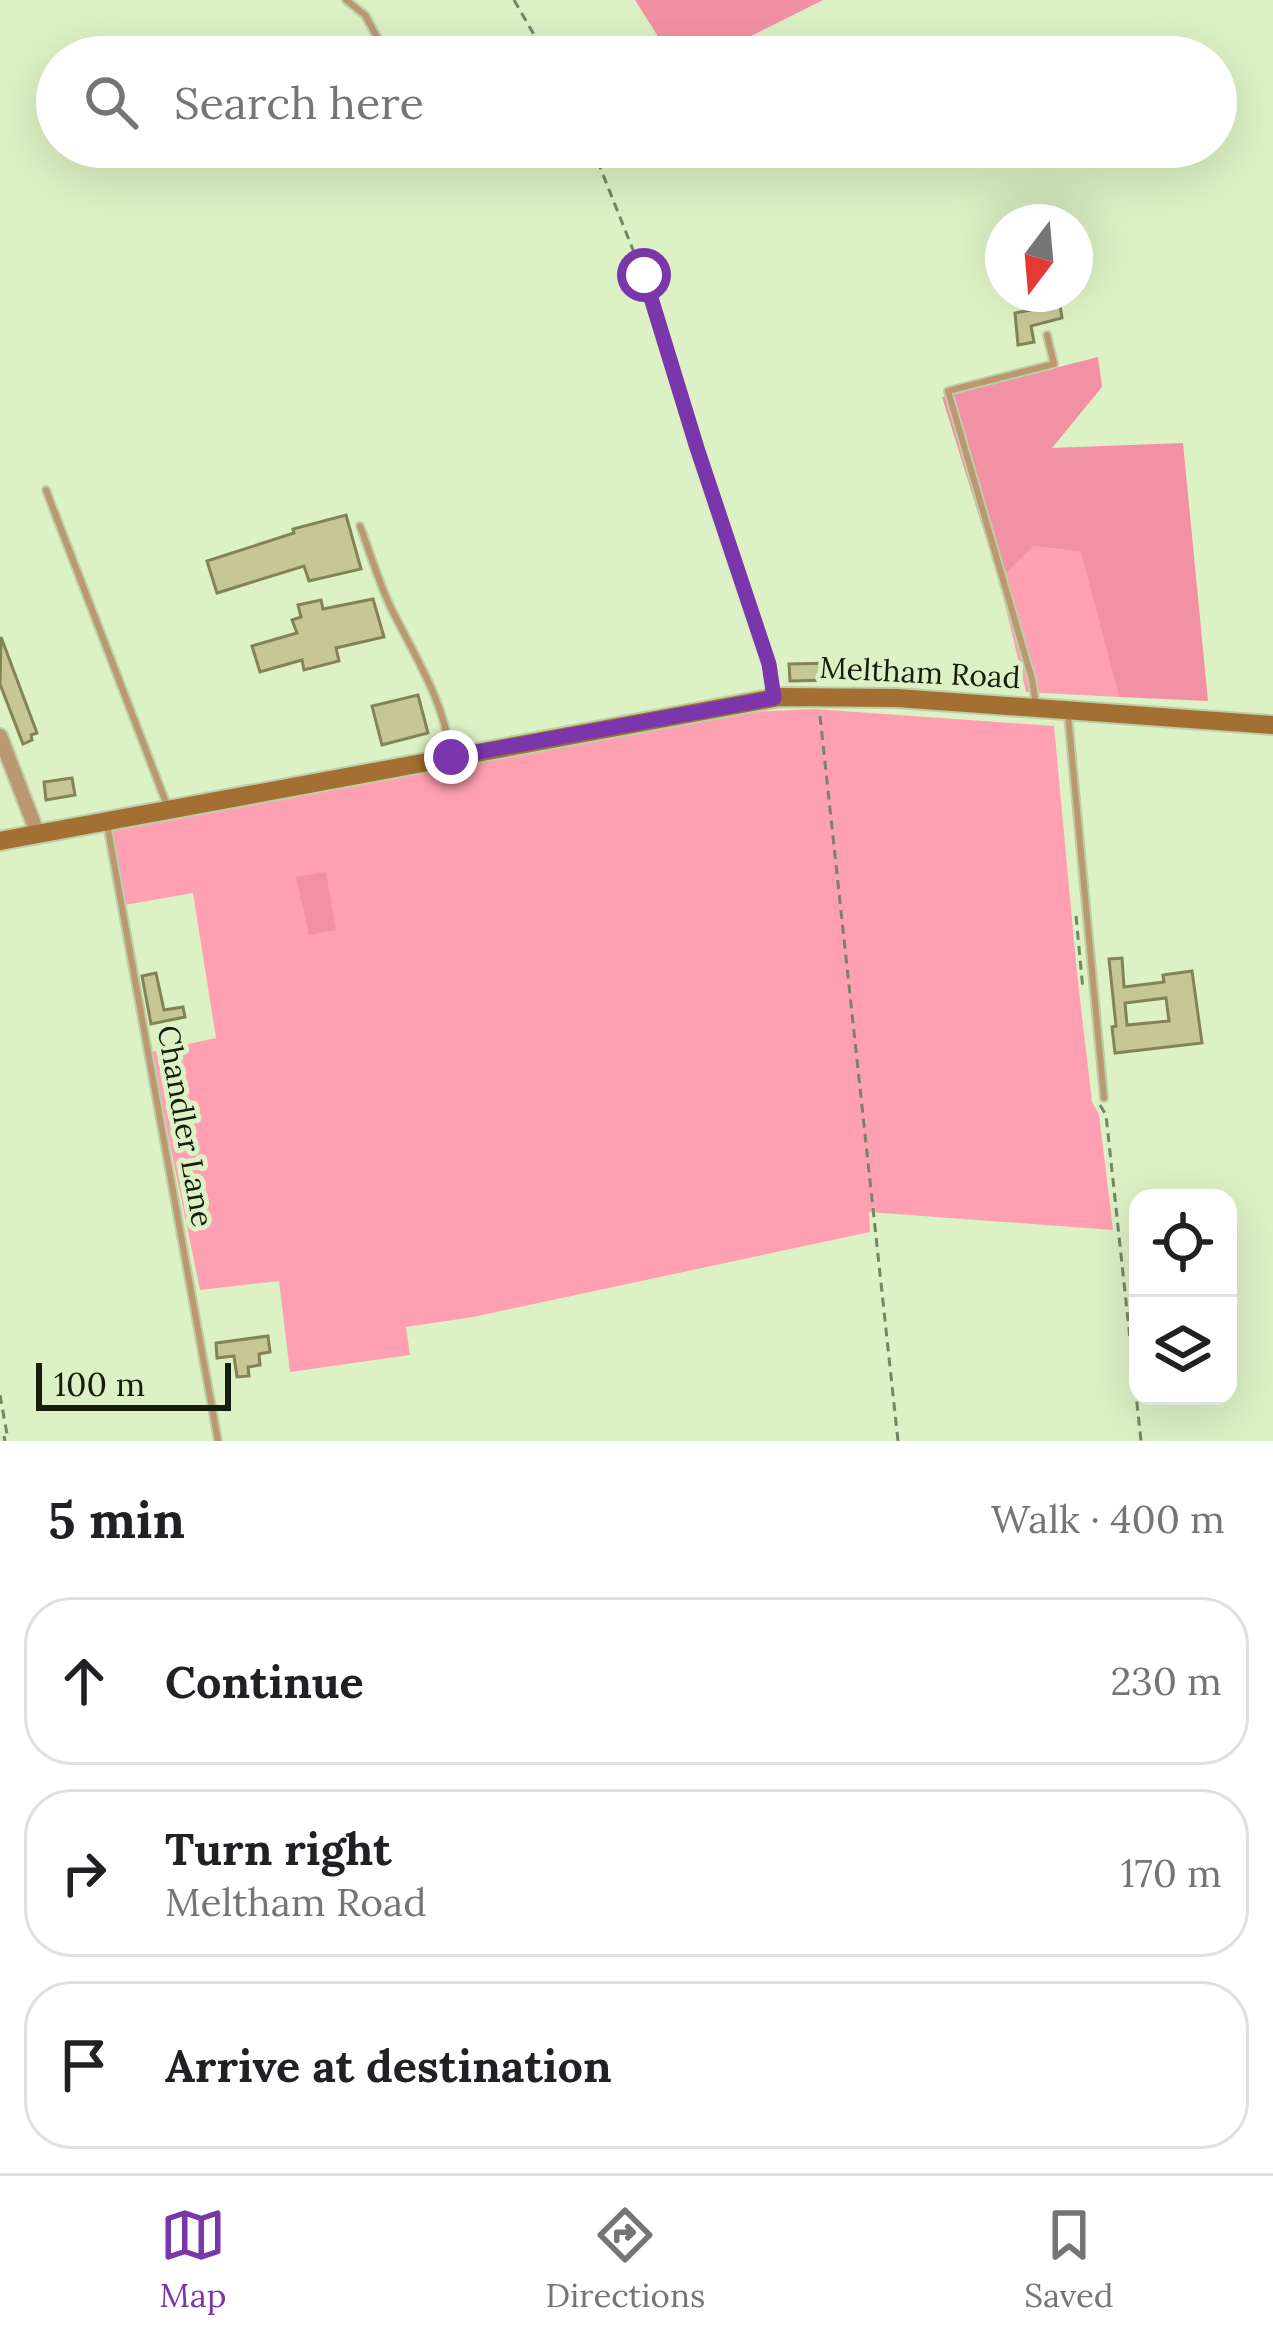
<!DOCTYPE html>
<meta charset="utf-8">
<style>
body{margin:0;font-family:Lora,serif;background:#f6f6f6;color:#202124}
.controls{position:absolute;right:36px;bottom:36px;display:grid;overflow:hidden;border-radius:24px;box-shadow:0 12px 48px #0002}
.controls button{width:108px;height:108px;display:grid;place-items:center;padding:0;border:0;border-bottom:3px solid #e0e0e0;background:#fff;color:#202124;font:60px sans-serif}
.compass{position:absolute;left:985px;top:204px;width:108px;height:108px;border-radius:50%;background:#fff;box-shadow:0 12px 48px #0002;rotate:196deg}
.scale{position:absolute;left:36px;bottom:30px;width:195px;box-sizing:border-box;padding-left:12px;border:6px solid #161d0d;border-top:0;font-size:33px;line-height:42px;white-space:nowrap;color:#161d0d;-webkit-text-stroke:9px #dcf1c4;paint-order:stroke}
.stop{position:absolute;width:36px;height:36px;margin:-27px;border:9px solid #7a36aa;border-radius:50%;background:#fff}
.stop.end{background:#7a36aa;border-color:#fff;box-shadow:0 3px 12px #0008}
.list{margin:0;padding:0;list-style:none}
h2{display:flex;justify-content:space-between;align-items:center;height:156px;margin:0;padding:0 48px;font-size:51px}
h2 small{font-size:39px;font-weight:400;color:#757577}
.list li{display:grid;grid-template-columns:78px 1fr auto;gap:36px;align-items:center;box-sizing:border-box;height:168px;margin:0 24px 24px;padding:0 24px;border:3px solid #e0e0e0;border-radius:48px}
.list b{display:block;font-size:45px;white-space:nowrap}
.list p{margin:0;font-size:39px;white-space:nowrap;color:#757577}
.list em{font-size:39px;font-style:normal;color:#757577}
.icon{flex:none;width:66px;height:66px;fill:none;stroke:currentColor;stroke-width:2;stroke-linecap:round;stroke-linejoin:round}
.map{position:relative;flex:none;width:1273px;height:1441px;overflow:hidden}
.search{position:absolute;background:#fff;box-shadow:0 12px 48px #0002;left:36px;right:36px;top:36px;height:132px;display:flex;align-items:center;gap:30px;box-sizing:border-box;padding:0 42px;border-radius:66px;color:#757577;font-size:45px}
.sheet{height:732px;background:#fff}
nav{display:flex;justify-content:space-around;align-items:center;box-sizing:border-box;height:168px;border-top:3px solid #e0e0e0;background:#fff;font-size:33px;color:#757577}
nav a{display:grid;justify-items:center;gap:6px}
nav .on{color:#7a36aa}
.map>svg:first-child{display:block}
</style>
<div class="map">
<svg width="1273" height="1441" viewBox="0 0 1273 1441">
<rect width="100%" height="100%" fill="#dcf1c4"/>
<g fill="#ffa0b2">
<path d="M1034,546L1082,552L1119,697L1026,692L999,580Z"/>
<path d="M814,709L1054,726L1077,973L1092,1102L1099,1114L1113,1230L869,1212L870,1232L473,1317L406,1327L410,1355L290,1372L279,1281L200,1290L151,1052L216,1038L193,893L124,905L109,832L752,712Z"/>
</g>
<g fill="#f291a3">
<path d="M635,0H823L709,57H671Z"/>
<path d="M1098,357L1102,387L1052,448L1183,443L1208,701L1119,697L1081,552L1034,546L999,580L942,397Z"/>
<path d="M326,872L336,930L309,935L296,877Z"/>
</g>
<g fill="#c6c697" stroke="#848357" stroke-width="3" fill-rule="evenodd">
<path d="M1060,305L1062,318L1031,326L1034,342L1018,345L1015,313Z"/>
<path d="M346,515L361,569L309,581L304,566L217,593L207,561L294,533L293,529Z"/>
<path d="M373,599L384,637L336,648L339,661L304,670L302,660L260,672L252,646L297,633L292,620L301,617L298,605L321,600L323,609Z"/>
<path d="M1,637L37,733L31,735L32,740L23,744L0,684Z"/>
<path d="M833,663V680L790,681L789,664Z"/>
<path d="M418,695L428,733L382,745L372,706Z"/>
<path d="M72,778L75,795L46,800L44,782Z"/>
<path d="M1122,958L1124,987L1164,982L1163,975L1192,971L1202,1043L1115,1053L1112,1027L1116,1026L1109,959ZM1166,998L1169,1021L1127,1025L1125,1003Z"/>
<path d="M156,973L164,1010L183,1007L185,1017L151,1024L142,976Z"/>
<path d="M268,1336L270,1352L259,1354L260,1365L248,1367L249,1376L237,1377L234,1356L217,1358L216,1343Z"/>
</g>
<g fill="none" stroke-linecap="round" stroke-linejoin="round">
<defs>
<g id="lane">
<path d="M346,0L365,15L388,57"/>
<path d="M46,490L167,805"/>
<path d="M360,526C371,555 380,587 394,614C416,658 445,704 450,753"/>
<path d="M1036,705L1032,679L948,391L1054,364L1047,335"/>
<path d="M1068,715L1104,1098"/>
<path d="M107,824L218,1441"/>
</g>
<path id="street" d="M0,736L38,835"/>
<path id="secondary" d="M0,841L780,697L897,698L1273,725"/>
</defs>
<use href="#lane" stroke="#bccfa7" stroke-width="10"/>
<use href="#street" stroke="#bccfa7" stroke-width="18"/>
<use href="#secondary" stroke="#bccfa7" stroke-width="22"/>
<g stroke="#778567" stroke-width="3" stroke-dasharray="9 6" stroke-linecap="butt">
<path d="M514,0L547,57"/>
<path d="M592,147L643,275L696,448L769,664L772,685"/>
<path d="M820,716L898,1441"/>
<path d="M1076,916L1083,990"/>
<path d="M1100,1105L1106,1115L1141,1441"/>
<path d="M0,1395L7,1434"/>
<path d="M4,1436L5,1441"/>
</g>
<use href="#lane" stroke="#bb9872" stroke-width="6"/>
<use href="#street" stroke="#bb9872" stroke-width="14"/>
<use href="#secondary" stroke="#a36f32" stroke-width="18"/>
</g>
<g fill="none" stroke-linecap="round" stroke-linejoin="round">
<path stroke="#7a36aa" stroke-width="15" d="M451,757L774,698L769,664L697,448L644,275"/>
</g>
<g text-anchor="middle" dominant-baseline="central" stroke-width="10" stroke-linejoin="round" paint-order="stroke">
<g font-size="30" fill="#161d0d" stroke="#dcf1c4">
<text transform="translate(920 672) rotate(3)">Meltham Road</text>
<text transform="translate(186 1126) rotate(80)">Chandler Lane</text>
</g>
</g>
</svg>
<div class="controls">
<button><svg class="icon" aria-label="locate" viewBox="0 0 24 24"><circle cx="12" cy="12" r="6"/><path d="M12 2v4M12 18v4M2 12h4M18 12h4"/></svg></button>
<button><svg class="icon" aria-label="layers" viewBox="0 0 24 24"><path d="M12 4l9 5-9 5-9-5zM3 14l9 5 9-5"/></svg></button>
</div>
<svg class="compass" viewBox="-18 -18 36 36"><path d="M0-13l5 13h-10z" fill="#e53935"/><path d="M0 13l5-13h-10z" fill="#757577"/></svg>
<div class="scale">100 m</div>
<div class="stop" style="left:644px;top:275px"></div>
<div class="stop end" style="left:451px;top:757px"></div>
<div class="search"><svg class="icon" aria-label="search" viewBox="0 0 24 24"><circle cx="10" cy="10" r="6"/><path d="M15 15l6 6"/></svg>Search here</div>
</div>
<section class="sheet">
<h2>5 min<small>Walk · 400 m</small></h2>
<ul class="list">
<li><svg class="icon" aria-label="ahead" viewBox="0 0 24 24"><path d="M12 20V5M6 11l6-6 6 6"/></svg><div><b>Continue</b></div><em>230 m</em></li>
<li><svg class="icon" aria-label="right" viewBox="0 0 24 24"><path d="M7 20v-9h11M14 6l5 5-5 5"/></svg><div><b>Turn right</b><p>Meltham Road</p></div><em>170 m</em></li>
<li><svg class="icon" aria-label="arrive" viewBox="0 0 24 24"><path d="M6 21V4h12l-3 4 3 4H6"/></svg><div><b>Arrive at destination</b></div></li>
</ul>
</section>
<nav>
<a class="on"><svg class="icon" aria-label="map" viewBox="0 0 24 24"><path d="M3 6l6-2 6 2 6-2v14l-6 2-6-2-6 2zM9 4v14M15 6v14"/></svg>Map</a>
<a><svg class="icon" aria-label="directions" viewBox="0 0 24 24"><path d="M12 3l9 9-9 9-9-9zM9 14v-3h6M13 9l2 2-2 2"/></svg>Directions</a>
<a><svg class="icon" aria-label="saved" viewBox="0 0 24 24"><path d="M7 4h10v16l-5-4-5 4z"/></svg>Saved</a>
</nav>
